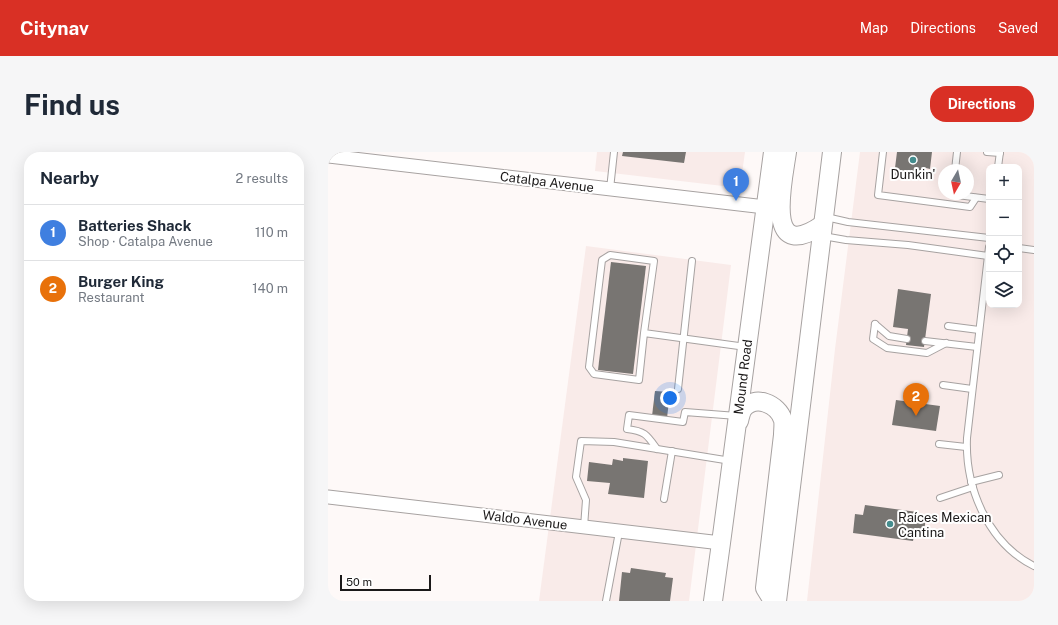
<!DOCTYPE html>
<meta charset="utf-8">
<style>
body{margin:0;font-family:"Public Sans",sans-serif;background:#f6f6f7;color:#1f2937}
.controls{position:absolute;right:12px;top:12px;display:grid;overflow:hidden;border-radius:8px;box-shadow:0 4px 16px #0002}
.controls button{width:36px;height:36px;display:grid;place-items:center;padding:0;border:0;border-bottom:1px solid #e0e1e3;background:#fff;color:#1f2937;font:20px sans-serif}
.compass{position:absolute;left:610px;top:12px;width:36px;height:36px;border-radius:50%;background:#fff;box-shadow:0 4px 16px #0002;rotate:189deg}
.scale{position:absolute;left:12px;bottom:10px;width:91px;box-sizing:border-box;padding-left:4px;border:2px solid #1b1919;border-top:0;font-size:11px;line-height:14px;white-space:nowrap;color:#1b1919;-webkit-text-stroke:3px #fff;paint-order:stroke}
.you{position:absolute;left:342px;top:246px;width:14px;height:14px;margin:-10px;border:3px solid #fff;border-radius:50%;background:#1a73e8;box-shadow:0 0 0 6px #1a73e833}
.badge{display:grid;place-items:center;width:26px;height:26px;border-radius:50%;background:#d93025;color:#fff;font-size:13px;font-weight:700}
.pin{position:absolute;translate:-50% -33px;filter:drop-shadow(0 1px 2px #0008)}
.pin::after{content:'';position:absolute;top:21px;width:14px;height:12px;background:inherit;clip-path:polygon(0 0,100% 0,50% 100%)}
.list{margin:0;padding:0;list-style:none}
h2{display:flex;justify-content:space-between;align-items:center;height:52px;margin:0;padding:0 16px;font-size:17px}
h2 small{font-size:13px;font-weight:400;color:#747a83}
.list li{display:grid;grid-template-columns:26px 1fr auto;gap:12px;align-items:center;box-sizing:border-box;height:56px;padding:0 16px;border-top:1px solid #e0e1e3}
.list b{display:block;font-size:15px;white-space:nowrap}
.list p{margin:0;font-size:13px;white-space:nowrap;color:#747a83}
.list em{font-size:13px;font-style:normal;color:#747a83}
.icon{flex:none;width:22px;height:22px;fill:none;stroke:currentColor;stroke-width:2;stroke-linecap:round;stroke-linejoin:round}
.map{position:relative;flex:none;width:706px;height:449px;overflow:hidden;border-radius:16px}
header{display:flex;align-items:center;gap:24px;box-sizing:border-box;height:56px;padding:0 20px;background:#d93025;color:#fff}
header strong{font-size:19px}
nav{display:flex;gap:22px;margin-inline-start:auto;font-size:14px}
.intro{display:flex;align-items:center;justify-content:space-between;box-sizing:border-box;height:96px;padding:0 24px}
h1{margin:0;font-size:28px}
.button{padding:10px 18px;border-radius:16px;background:#d93025;color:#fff;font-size:14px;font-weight:700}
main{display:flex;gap:24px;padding:0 24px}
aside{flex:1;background:#fff;border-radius:16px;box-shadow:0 4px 16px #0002}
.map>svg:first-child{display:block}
</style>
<header>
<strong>Citynav</strong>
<nav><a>Map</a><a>Directions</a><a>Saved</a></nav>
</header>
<div class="intro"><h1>Find us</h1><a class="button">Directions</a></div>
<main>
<aside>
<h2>Nearby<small>2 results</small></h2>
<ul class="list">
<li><span class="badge" style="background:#3f7fe0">1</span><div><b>Batteries Shack</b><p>Shop · Catalpa Avenue</p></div><em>110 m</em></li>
<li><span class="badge" style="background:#e8710a">2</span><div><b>Burger King</b><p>Restaurant</p></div><em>140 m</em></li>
</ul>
</aside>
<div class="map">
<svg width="706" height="449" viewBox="0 0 706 449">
<rect width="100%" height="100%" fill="#fef9f8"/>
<g fill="#f9ebe9" fill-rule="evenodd">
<path d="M269,0H417L412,36L267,19Z"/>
<path d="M532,0H706V449H479L507,197ZM661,15H691V153H661ZM616,18H640V42H616Z"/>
<path d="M258,94L403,113L361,449H211Z"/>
</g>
<g fill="#787572">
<path d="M295,0H358L356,11L294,4Z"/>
<path d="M569,0H604L602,17L598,16L596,28L566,24Z"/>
<path d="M283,110L318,114L305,222L270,218Z"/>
<path d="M570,137L603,142L596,195L578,193L580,177L565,175Z"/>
<path d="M327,239L342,240L339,266L324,264Z"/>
<path d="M568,248L612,254L608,279L564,273Z"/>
<path d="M295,306L320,309L316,346L280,342L282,331L259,329L261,310L284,313L285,307L295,309Z"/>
<path d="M537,353L589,360L588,365L598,366L596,379L587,378L585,389L525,381L527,362L535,363Z"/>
<path d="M303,416L338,421L337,425L345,426L342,449H291L294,420L302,421Z"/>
</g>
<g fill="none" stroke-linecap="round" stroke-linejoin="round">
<defs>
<g id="lane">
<path d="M555,0L550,43L642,55L648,46"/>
<path d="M659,0L672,1"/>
<path d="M670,15L672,0"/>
<path d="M627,18L629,0"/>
<path d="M282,37L286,0"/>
<path d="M629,42V43L661,47"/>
<path d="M498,65L520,70L661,86"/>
<path d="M495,84L518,88L580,93L660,104"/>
<path d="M661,95L639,286C637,336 660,391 706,414"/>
<path d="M691,96L706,98"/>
<path d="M547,172L545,187L559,196L599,201L618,191"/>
<path d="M547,172L561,184L579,187"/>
<path d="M620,174L651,178"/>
<path d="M316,181L311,228L266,222L261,215L274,108L282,103L326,109L316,181L418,195"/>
<path d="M597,189L649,195"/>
<path d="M615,233L644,237"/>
<path d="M350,237L364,109"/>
<path d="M611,292L638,295"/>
<path d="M329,297C319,283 317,279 299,277L301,263L355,270L357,260L409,264"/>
<path d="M643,330L671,323"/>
<path d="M612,346L645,335"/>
<path d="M336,347L344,299"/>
<path d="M256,375L258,348L248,325L253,289L286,290L403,309"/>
<path d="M278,449L291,380"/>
</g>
<g id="street">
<path d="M0,4L437,55"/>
<path d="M0,345L393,391"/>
</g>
<g id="secondary">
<path d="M459,0C455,29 435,113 494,73"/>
<path d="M411,269C412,265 413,260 415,257C427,242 450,252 455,268C456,272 455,278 455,283L437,436L445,449"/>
<path d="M385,449L393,391L445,0"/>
<path d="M449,449L504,0"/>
</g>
</defs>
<use href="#lane" stroke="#a7a2a1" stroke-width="8"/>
<use href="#street" stroke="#a7a2a1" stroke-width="15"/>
<use href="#secondary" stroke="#a7a2a1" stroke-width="20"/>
<use href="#lane" stroke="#fff" stroke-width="6"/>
<use href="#street" stroke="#fff" stroke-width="13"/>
<use href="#secondary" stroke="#fff" stroke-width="18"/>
</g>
<g fill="#458d8e" stroke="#fff" stroke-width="1.5">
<circle cx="585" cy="8" r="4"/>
<circle cx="562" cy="372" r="4"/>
</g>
<g text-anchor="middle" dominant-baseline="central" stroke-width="4" stroke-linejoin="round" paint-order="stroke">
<g font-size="13" fill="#1b1919" stroke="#fff">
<text x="585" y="22">Dunkin'</text>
<text x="570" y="365" text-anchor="start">Raíces Mexican<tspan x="570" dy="15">Cantina</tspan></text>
</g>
<g font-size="13" fill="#1b1919" stroke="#fff">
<text transform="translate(219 30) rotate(7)">Catalpa Avenue</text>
<text transform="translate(415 225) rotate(-83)">Mound Road</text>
<text transform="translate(197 368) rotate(7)">Waldo Avenue</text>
</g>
</g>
</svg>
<div class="controls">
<button>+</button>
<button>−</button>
<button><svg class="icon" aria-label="locate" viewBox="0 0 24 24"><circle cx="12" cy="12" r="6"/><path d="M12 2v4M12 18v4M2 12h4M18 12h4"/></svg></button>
<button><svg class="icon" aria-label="layers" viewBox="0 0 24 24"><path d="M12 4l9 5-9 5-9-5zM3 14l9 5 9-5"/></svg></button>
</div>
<svg class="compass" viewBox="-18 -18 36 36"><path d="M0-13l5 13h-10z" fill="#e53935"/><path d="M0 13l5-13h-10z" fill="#747a83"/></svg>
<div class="scale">50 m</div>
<div class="you"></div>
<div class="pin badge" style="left:408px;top:49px;background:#3f7fe0">1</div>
<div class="pin badge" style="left:588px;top:264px;background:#e8710a">2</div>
</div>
</main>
